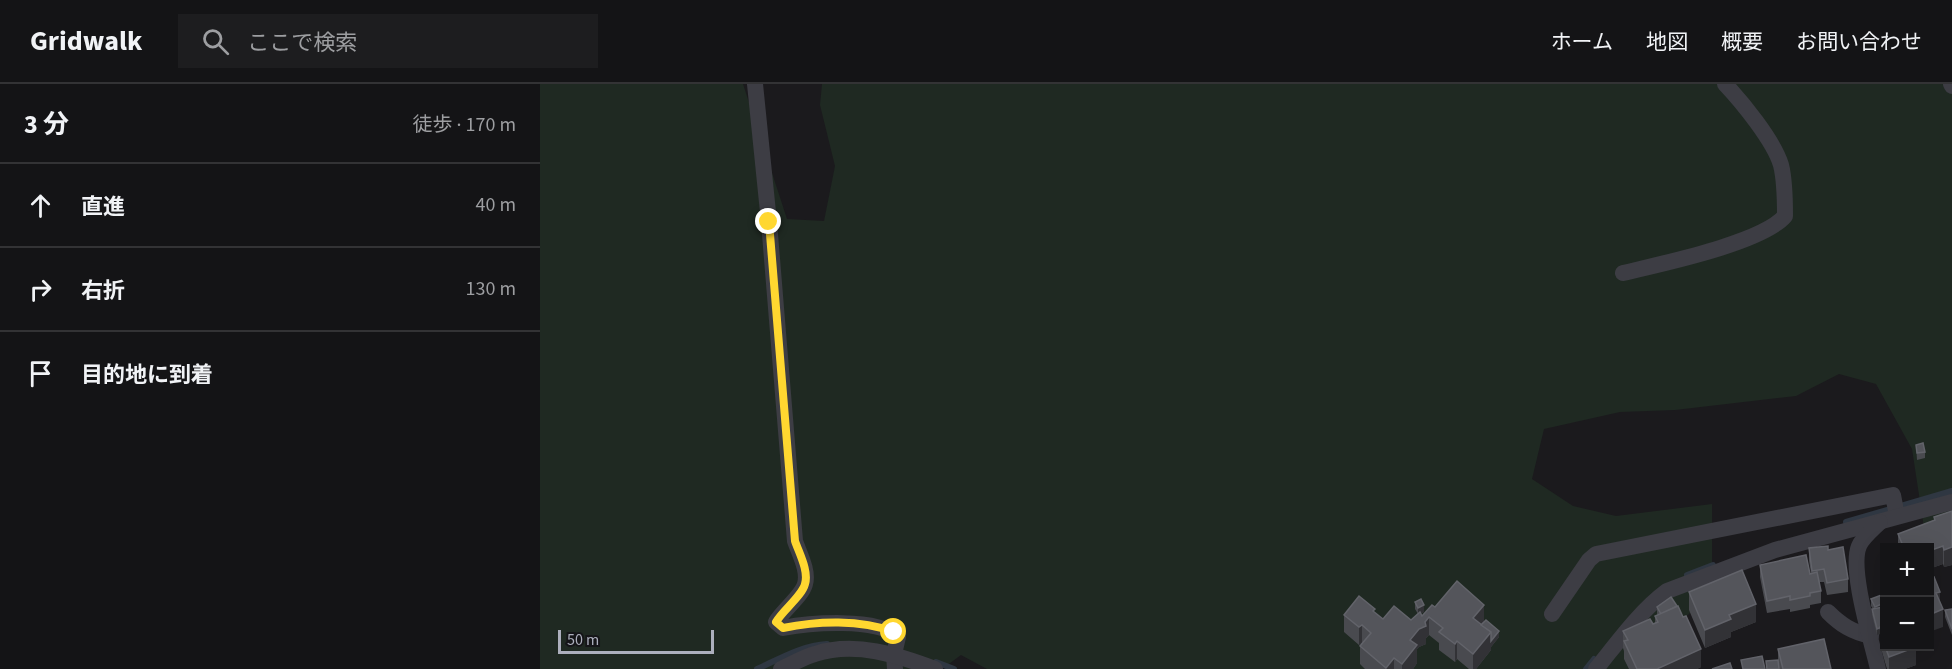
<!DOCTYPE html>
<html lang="ja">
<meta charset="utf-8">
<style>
body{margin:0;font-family:"Source Sans 3","Noto Sans JP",sans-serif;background:#1d1d1f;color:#f1f3f6}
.controls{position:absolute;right:18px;bottom:18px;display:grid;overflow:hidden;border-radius:0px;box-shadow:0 6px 24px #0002}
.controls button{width:54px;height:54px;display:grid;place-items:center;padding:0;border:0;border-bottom:2px solid #333335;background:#141416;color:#f1f3f6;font:30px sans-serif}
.scale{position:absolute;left:18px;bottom:15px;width:156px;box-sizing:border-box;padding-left:6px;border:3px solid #acafbd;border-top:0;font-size:16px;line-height:21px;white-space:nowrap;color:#acafbd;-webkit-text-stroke:4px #151518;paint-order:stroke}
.stop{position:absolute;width:18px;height:18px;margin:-14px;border:4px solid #ffd730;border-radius:50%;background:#fff}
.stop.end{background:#ffd730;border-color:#fff;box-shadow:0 2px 6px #0008}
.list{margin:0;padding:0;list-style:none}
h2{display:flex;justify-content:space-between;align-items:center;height:78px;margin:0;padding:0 24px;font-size:26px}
h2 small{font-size:20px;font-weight:400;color:#9d9ea1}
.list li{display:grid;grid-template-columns:39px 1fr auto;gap:18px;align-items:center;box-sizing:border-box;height:84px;padding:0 24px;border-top:2px solid #333335}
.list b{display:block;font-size:22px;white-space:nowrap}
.list em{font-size:20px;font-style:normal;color:#9d9ea1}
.icon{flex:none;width:33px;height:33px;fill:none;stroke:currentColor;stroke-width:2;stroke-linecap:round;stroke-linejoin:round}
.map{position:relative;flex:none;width:1412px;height:585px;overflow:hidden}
header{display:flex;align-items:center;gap:36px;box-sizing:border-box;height:84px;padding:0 30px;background:#141416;border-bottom:2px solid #333335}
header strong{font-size:28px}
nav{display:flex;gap:33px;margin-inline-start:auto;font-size:21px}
.search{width:420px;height:54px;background:#1d1d1f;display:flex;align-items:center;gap:15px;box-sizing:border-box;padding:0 21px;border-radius:0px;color:#9d9ea1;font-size:22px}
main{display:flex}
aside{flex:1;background:#141416}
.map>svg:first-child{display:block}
</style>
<header>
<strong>Gridwalk</strong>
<div class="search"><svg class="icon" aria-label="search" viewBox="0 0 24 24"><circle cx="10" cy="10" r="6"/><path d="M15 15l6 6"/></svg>ここで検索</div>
<nav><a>ホーム</a><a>地図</a><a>概要</a><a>お問い合わせ</a></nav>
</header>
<main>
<aside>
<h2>3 分<small>徒歩 · 170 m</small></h2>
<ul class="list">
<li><svg class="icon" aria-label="ahead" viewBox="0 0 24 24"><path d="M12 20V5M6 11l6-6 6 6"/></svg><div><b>直進</b></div><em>40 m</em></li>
<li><svg class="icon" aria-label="right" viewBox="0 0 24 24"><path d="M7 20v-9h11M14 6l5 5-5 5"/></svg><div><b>右折</b></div><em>130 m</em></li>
<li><svg class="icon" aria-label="arrive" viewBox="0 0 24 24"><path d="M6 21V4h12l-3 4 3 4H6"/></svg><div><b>目的地に到着</b></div></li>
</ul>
</aside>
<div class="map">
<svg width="1412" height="585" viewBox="0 0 1412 585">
<rect width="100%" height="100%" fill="#1b1a1d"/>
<path fill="#1f2922" d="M0,0H203L247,135L284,137L295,82L280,21L282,0H1412V443L1385,450L1372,365L1336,300L1299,290L1256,312L1135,326L1080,328L1004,345L992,395L1033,422L1076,432L1172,420V508L1091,585H447L421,571L402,585H0Z"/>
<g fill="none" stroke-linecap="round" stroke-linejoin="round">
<g stroke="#2f3742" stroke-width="6">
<path d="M1306,438L1412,407"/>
<path d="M1147,491L1173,481"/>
<path d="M396,578L414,585"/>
<path d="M217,585C239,575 263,561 287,560"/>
<path d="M1046,585L1054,575"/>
</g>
<g stroke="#3d3d44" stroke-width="16">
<path d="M215,0L229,138L255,457C259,469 269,487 265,500C262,512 243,526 236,538L243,544C269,539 337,533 358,553L354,570L355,585"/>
<path d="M1411,0L1412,2"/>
<path d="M1083,189C1120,180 1222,159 1245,132C1245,115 1245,97 1241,81C1234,57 1202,18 1185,0"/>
<path d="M1288,528C1301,541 1312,548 1331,552"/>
<path d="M1012,530L1049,476L1056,470L1353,411L1357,432"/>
<path d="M241,585C252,580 264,573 275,570C315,557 358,571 395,585"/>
<path d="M1056,585C1078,558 1099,528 1127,507L1235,466L1412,418"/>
<path d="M1338,585C1332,558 1309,486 1319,462C1322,454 1333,445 1340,438"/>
</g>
</g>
<g fill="#494a4f">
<path d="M1376,361L1385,368V374L1377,376Z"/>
<path d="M1412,427V481L1404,483L1403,480L1389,485V464H1358V450L1394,436V433Z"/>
<path d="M1269,464L1288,466L1308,495V508L1287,511L1284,498H1279L1281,507V519L1270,521V524L1250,528V525L1227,529L1220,493V481L1271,489L1269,477Z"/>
<path d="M1149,508L1216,538L1191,548V553L1165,564L1149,526Z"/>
<path d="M1331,515L1344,525V562H1376V581L1365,585H1347L1340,561V550L1337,551L1332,531L1333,525L1331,522Z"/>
<path d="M875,518L884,528L881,529L882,532L895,523L944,537L959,553L951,563V566L936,585H929L917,575L915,578L899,566V559L889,551L886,554V560L879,563L877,565V579L873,585H825L820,580V562L822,559L819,561L804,548V531L835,529L843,535L871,536L878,530L875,525Z"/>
<path d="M1137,522L1161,583L1157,585H1089L1084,575V567L1083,564V547L1115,539V532L1118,531L1117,530V523Z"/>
<path d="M1412,525V551L1405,533V526Z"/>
<path d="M1238,565L1291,585H1226V577H1238Z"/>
</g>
<g fill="#323236">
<path d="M1403,462V480L1389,485V467Z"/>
<path d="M1412,463V481L1404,483V466Z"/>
<path d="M1400,508V526L1396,509Z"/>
<path d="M1344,519V525L1335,529V523Z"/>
<path d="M1216,520V538L1191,548V553L1165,564V546L1189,531Z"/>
<path d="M884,521V528L878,531V524Z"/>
<path d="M944,521V538L933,552V534Z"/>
<path d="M1403,525V543L1389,548V531Z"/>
<path d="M889,533V551L886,554V560L879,563L877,565V579L873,585H862V580L870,556Z"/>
<path d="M822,541V559L819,561V543Z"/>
<path d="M1340,544V550L1337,551V545Z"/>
<path d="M959,547V553L951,563V566L936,585H933V570L951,548Z"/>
<path d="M917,557V575L915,578V560Z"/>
<path d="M1376,563V581L1365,585H1349V573Z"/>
<path d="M1161,565V583L1157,585H1117Z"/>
<path d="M854,574V585H846V584Z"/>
</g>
<g fill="#54555b" stroke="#62636a" stroke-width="1.5">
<path d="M1383,359L1385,368L1377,369L1376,361Z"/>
<path d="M1412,427V463L1404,466L1403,462L1389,467V464H1364L1358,450L1395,436L1394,433Z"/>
<path d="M1288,462V466L1303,463L1308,495L1287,499L1284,485L1272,487L1269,464Z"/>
<path d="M1266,471L1270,490L1277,488L1281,507L1270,509V512L1250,516V512L1227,517L1220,481Z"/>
<path d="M1202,486L1216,520L1189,531L1191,535L1165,546L1149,508Z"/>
<path d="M1389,492L1390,494L1394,493L1400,508L1396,509L1403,525L1389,531Z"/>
<path d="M917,497L944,521L933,534L951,548L933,570L917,557L915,560L899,548L903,544L889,533L885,538L886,542L879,545L870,556L877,561L862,580L854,574L846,584L820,562L831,549L822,541L819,543L804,531L819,512L835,525L833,527L843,535L854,522L871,536L880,528L882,532L892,521L895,523Z"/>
<path d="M1344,510V519L1335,523L1331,515Z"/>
<path d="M1131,513L1137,522L1121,530L1117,523Z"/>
<path d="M881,515L884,521L878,524L875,518Z"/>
<path d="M1138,522L1143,533L1146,532L1161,565L1117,585H1097L1084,557L1088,556L1083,547L1110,535L1113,540L1118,538L1115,532Z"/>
<path d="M1344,523V542L1337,545L1332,525Z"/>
<path d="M1412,525V545L1405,526Z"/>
<path d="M946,536L959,547L951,557V548L941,541Z"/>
<path d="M1344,542V559L1340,543Z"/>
<path d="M1284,555L1291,585H1243L1238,565Z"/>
<path d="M1345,562H1376V563L1349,573Z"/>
<path d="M1222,572L1225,585H1203L1201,576Z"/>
<path d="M1238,576L1239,585H1227L1226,577Z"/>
<path d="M1190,579L1192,585H1172Z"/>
</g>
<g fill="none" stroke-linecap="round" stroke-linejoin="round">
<path stroke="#ffd730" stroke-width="8" d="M229,138L255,457C259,469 269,487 265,500C262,512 243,526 236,538L243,544C277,537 320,535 354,548"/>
</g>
</svg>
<div class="controls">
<button>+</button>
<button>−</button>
</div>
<div class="scale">50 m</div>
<div class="stop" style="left:354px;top:548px"></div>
<div class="stop end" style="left:229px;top:138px"></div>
</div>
</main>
